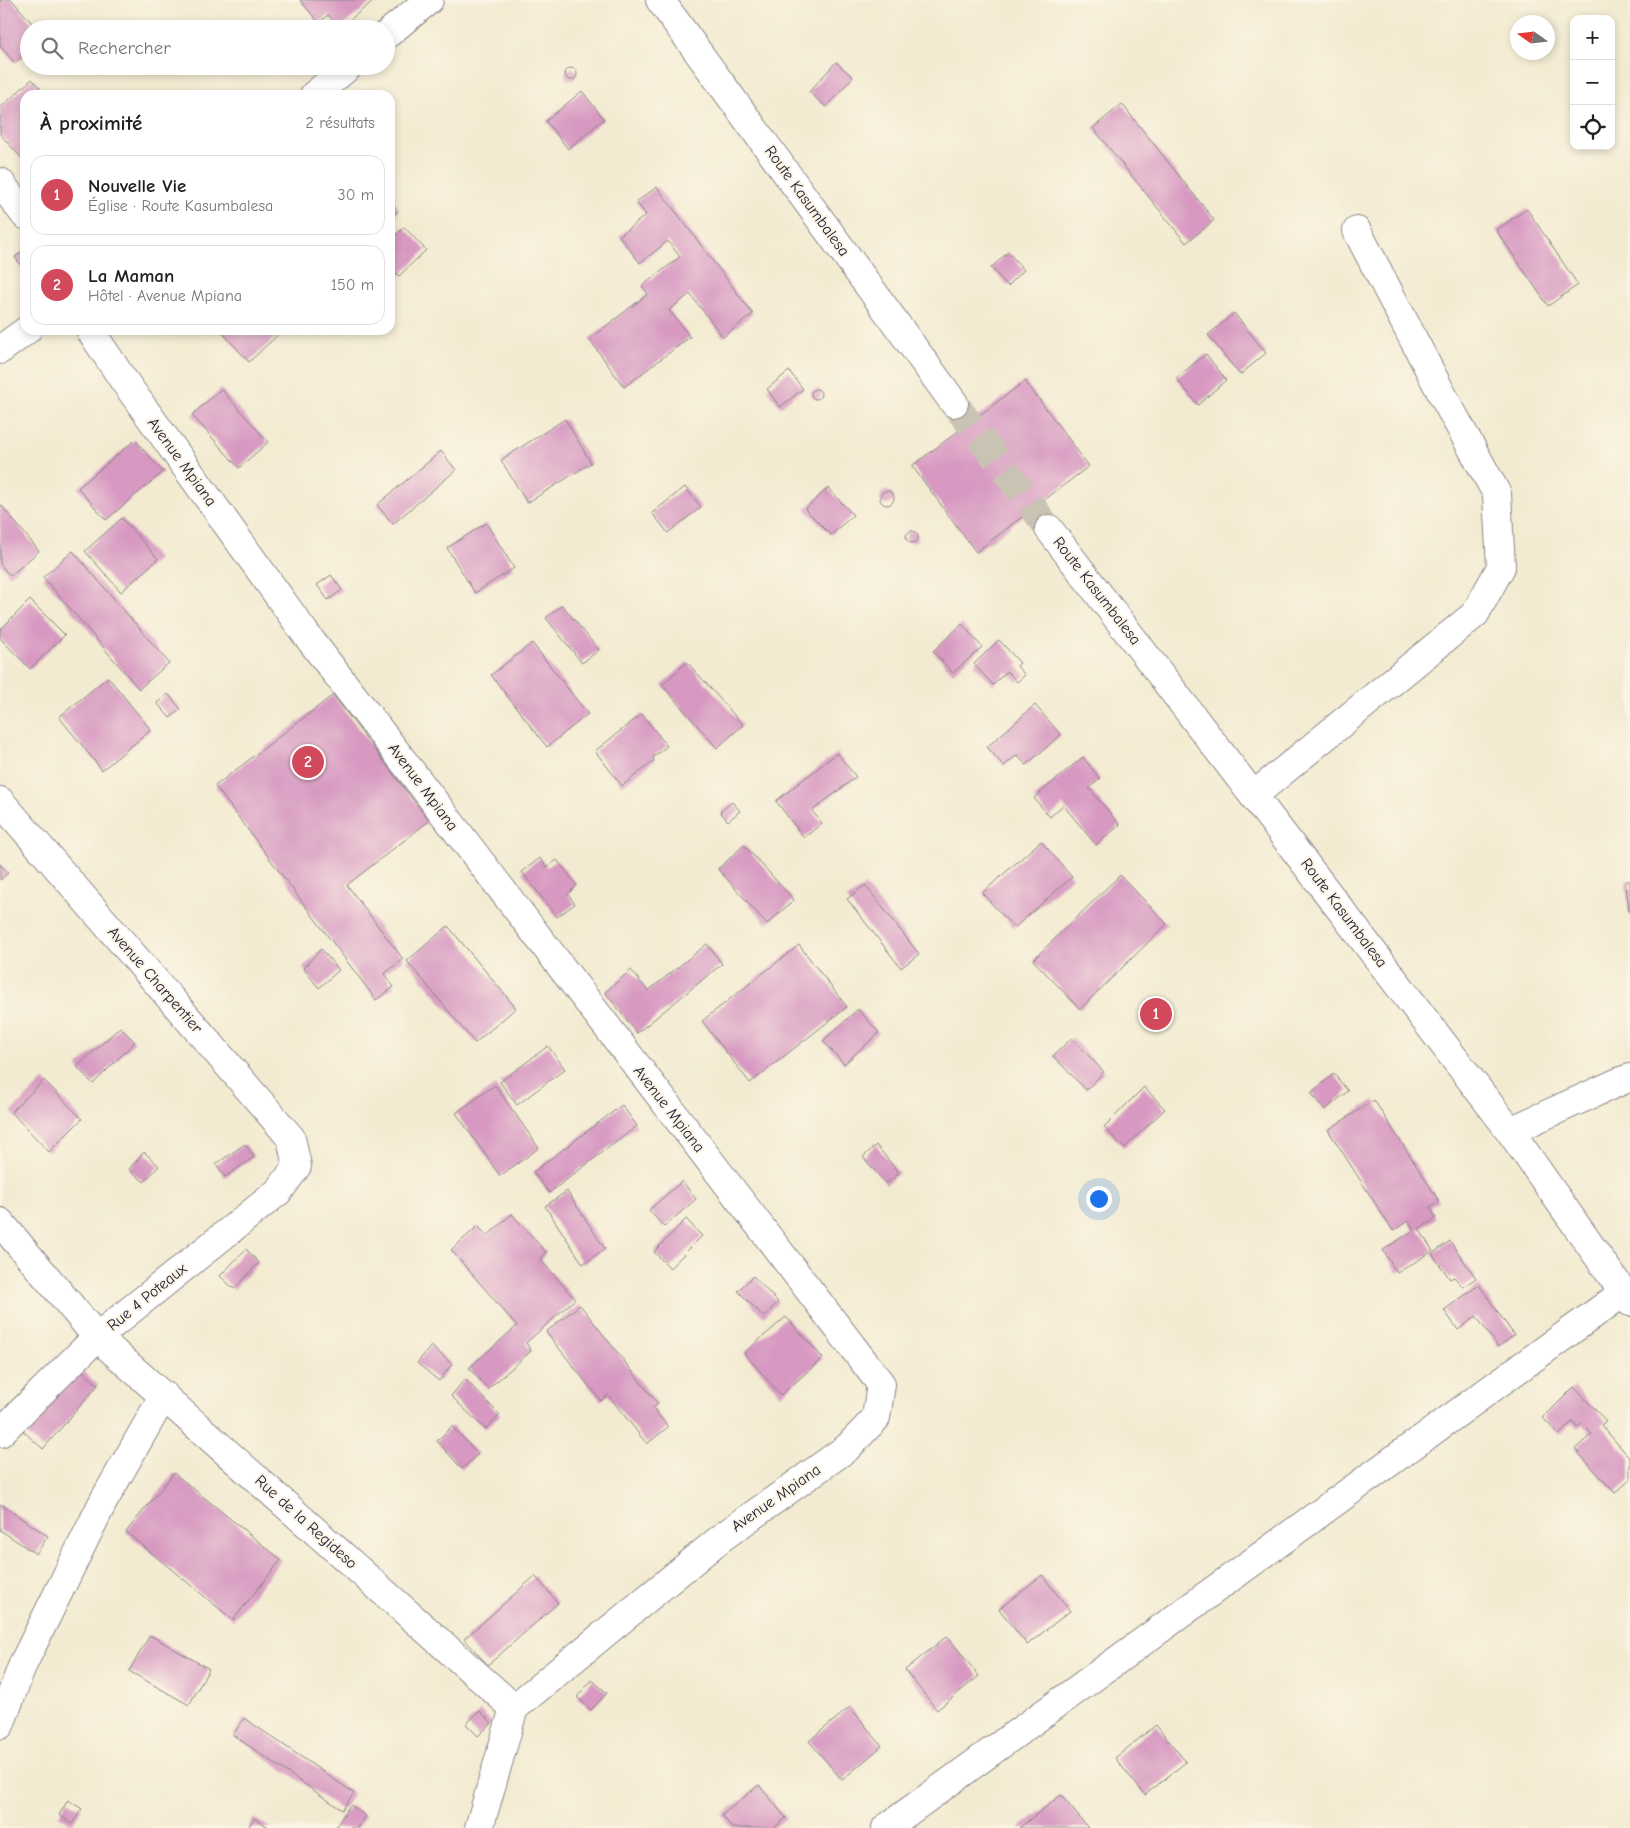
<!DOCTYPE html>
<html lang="fr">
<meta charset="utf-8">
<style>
body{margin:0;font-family:"Comic Neue",sans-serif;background:#f6f6f6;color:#202124}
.controls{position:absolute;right:15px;top:15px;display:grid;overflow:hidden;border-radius:10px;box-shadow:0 2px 8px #0003}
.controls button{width:45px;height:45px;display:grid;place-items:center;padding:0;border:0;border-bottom:1px solid #e0e0e0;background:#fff;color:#202124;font:25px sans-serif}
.compass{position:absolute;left:1510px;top:15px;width:45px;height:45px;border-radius:50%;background:#fff;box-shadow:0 2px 8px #0003;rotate:284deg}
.you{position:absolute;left:1098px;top:1198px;width:18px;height:18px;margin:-12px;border:4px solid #fff;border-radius:50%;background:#1a73e8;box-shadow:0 0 0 8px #1a73e833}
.badge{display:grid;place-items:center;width:32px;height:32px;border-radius:50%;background:#d1495b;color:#fff;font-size:16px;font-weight:700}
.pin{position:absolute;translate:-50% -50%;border:2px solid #fff;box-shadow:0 1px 5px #0006}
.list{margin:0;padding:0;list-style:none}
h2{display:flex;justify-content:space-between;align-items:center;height:65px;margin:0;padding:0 20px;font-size:21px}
h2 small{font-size:16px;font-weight:400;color:#757577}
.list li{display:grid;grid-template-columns:32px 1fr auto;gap:15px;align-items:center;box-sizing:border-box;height:80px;margin:0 10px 10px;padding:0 10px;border:1px solid #e0e0e0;border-radius:15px}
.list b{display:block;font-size:19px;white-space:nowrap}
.list p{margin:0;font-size:16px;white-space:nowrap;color:#757577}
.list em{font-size:16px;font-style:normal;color:#757577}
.icon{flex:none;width:28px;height:28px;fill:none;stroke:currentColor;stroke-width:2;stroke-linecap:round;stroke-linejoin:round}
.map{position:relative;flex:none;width:1630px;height:1828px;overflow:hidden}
.search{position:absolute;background:#fff;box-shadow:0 2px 8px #0003;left:20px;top:20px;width:375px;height:55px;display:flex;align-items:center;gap:12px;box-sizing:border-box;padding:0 18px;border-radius:28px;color:#757577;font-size:19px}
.panel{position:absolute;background:#fff;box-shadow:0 2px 8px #0003;left:20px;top:90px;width:375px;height:245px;border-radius:15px}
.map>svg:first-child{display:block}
</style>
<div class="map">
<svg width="1630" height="1828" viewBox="0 0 1630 1828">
<rect width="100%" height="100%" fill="#fcf5e5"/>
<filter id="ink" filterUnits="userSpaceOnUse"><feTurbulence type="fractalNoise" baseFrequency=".02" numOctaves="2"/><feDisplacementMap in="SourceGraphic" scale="10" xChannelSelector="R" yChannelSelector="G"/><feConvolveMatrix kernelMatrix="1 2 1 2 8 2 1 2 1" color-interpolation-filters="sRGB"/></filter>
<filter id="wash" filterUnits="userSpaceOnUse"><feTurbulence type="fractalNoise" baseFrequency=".0096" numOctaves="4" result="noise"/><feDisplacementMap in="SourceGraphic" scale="20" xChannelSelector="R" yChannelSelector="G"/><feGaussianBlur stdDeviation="1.12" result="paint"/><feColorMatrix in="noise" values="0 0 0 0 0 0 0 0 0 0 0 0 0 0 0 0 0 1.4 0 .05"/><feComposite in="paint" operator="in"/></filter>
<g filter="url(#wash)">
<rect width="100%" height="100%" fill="#f3ebd1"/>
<g id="blocks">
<g fill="#d799c1">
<path d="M0,0H12L37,29H29V51L15,63L0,46Z"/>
<path d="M300,0H374L340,28L328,15L319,23Z"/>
<path d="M836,62L853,77L826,107L809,92Z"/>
<path d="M233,66H246L238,72Z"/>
<circle cx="571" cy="74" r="6"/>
<path d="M32,79L46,95H25V162L0,134V108Z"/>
<path d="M582,91L604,119L568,149L546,121Z"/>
<path d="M1122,104L1214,220L1186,243L1093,128Z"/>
<path d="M657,187L753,314L723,337L690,294L669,310L690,337L624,387L589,339L648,294L642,286L680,257L668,241L640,263L619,236L646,215L636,202Z"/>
<path d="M390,200L398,211L390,217Z"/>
<path d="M1527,209L1578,285L1548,306L1496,230Z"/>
<path d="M404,227L426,250L399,276L390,267V241Z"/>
<path d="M25,250V272L15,257Z"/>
<path d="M1008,252L1024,270L1008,286L991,268Z"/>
<path d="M1234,313L1266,353L1240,375L1208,335Z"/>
<path d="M220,330H283L249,362Z"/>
<path d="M1206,354L1226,380L1198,405L1176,378Z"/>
<path d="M789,371L803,389L780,407L767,389Z"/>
<path d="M1025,381L1089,466L976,552L912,466Z"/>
<circle cx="816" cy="394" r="5"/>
<path d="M221,389L268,442L239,468L192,415Z"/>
<path d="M565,419L591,463L527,503L501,460Z"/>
<path d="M135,440L163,472L106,520L78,488Z"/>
<path d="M441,451L456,470L393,524L377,505Z"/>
<path d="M685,487L701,507L668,533L652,513Z"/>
<path d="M828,488L853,515L831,535L805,509Z"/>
<circle cx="887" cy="498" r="7"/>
<path d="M0,504L39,551L10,576L0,564Z"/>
<path d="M122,518L158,559L121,592L85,551Z"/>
<path d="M486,523L514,568L475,593L447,548Z"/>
<circle cx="912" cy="537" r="6"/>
<path d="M73,551L169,663L139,689L43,577Z"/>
<path d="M331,575L342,590L328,600L317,585Z"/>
<path d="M30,600L65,635L30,669L0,638V630Z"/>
<path d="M562,605L599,650L582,663L546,618Z"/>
<path d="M962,624L982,647L953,673L933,651Z"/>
<path d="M999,640L1020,663L1017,666L1025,675L1017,682L1007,671L993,685L974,664Z"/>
<path d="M532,643L588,714L547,747L491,675Z"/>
<path d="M687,662L743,725L717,748L662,685Z"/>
<path d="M108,677L151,730L102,770L59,717Z"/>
<path d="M168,694L181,709L170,718L157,703Z"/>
<path d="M333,695L429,821L347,885L403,959L384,974L394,987L376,1000L215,786Z"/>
<path d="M1035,705L1061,735L1026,765L1017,755L1004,766L987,747Z"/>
<path d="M642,714L667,746L653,757L654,761L622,786L595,751Z"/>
<path d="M837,753L856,777L812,811L822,823L804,838L776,801Z"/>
<path d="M1083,757L1100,779L1089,788L1120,825L1096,845L1063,805L1050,817L1034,798Z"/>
<path d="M732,802L740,811L728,821L720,812Z"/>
<path d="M1041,841L1072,877L1014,928L982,893Z"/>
<path d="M744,845L794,900L767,924L718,869Z"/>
<path d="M540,858L547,867L557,860L577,885L568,894L575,904L557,917L522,872Z"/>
<path d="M0,864L8,873L0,880Z"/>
<path d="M1120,875L1167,924L1080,1009L1033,960Z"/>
<path d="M1626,881H1630V913H1629Z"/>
<path d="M865,885L919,954L901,968L847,899Z"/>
<path d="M448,926L516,1008L475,1043L407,961Z"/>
<path d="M707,944L722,964L637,1033L605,992L631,970L648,991Z"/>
<path d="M799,945L847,1007L750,1083L702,1021Z"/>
<path d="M321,949L339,970L319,988L303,968Z"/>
<path d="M858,1009L879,1033L844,1064L823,1041Z"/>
<path d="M120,1027L135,1042L93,1084L77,1067Z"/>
<path d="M1072,1038L1104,1072L1086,1090L1053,1056Z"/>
<path d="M548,1046L565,1069L517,1105L500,1082Z"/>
<path d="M1334,1074L1348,1091L1325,1110L1311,1093Z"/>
<path d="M44,1080L82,1119L49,1152L11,1112Z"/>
<path d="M495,1085L539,1148L500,1176L456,1113Z"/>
<path d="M1144,1087L1165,1109L1124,1148L1104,1127Z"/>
<path d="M1374,1100L1439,1201L1430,1207L1436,1218L1419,1229L1433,1251L1397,1273L1383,1250L1414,1230L1408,1221L1393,1231L1328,1130Z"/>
<path d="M622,1105L637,1126L549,1193L533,1172Z"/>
<path d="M245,1144L254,1157L225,1177L216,1164Z"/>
<path d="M876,1145L899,1173L886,1184L863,1157Z"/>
<path d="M144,1152L159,1166L144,1182L129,1169Z"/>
<path d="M682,1181L696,1199L664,1227L649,1210Z"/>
<path d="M567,1191L605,1249L583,1264L545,1206Z"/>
<path d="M512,1214L546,1252L541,1260L575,1299L526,1343L531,1351L488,1389L469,1368L517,1326L451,1250L478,1226L487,1236Z"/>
<path d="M686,1219L702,1236L670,1268L654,1252Z"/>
<path d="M1450,1241L1476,1278L1463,1287L1454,1277L1450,1279L1432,1254Z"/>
<path d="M246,1249L259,1263L234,1289L220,1276Z"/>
<path d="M753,1276L778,1302L764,1317L738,1291Z"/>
<path d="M1479,1285L1514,1335L1498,1347L1476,1316L1458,1330L1444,1310Z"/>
<path d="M580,1305L658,1404L653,1408L668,1427L647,1444L608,1395L601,1401L546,1332Z"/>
<path d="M786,1317L823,1358L781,1395L744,1353Z"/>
<path d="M431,1346L452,1364L439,1381L417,1363Z"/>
<path d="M78,1367L98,1385L43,1449L23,1431Z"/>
<path d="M465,1379L500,1415L485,1429L451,1396Z"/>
<path d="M1574,1387L1606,1421L1601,1425L1630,1458V1480L1615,1493L1575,1449L1592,1434L1582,1424L1578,1428L1572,1422L1559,1435L1543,1418Z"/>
<path d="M452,1426L478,1454L462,1469L437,1441Z"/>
<path d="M174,1473L281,1560L233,1620L126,1532Z"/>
<path d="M0,1504L48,1536L36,1554L0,1530Z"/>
<path d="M1042,1575L1070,1611L1027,1645L999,1609Z"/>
<path d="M535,1576L558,1603L488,1665L464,1639Z"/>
<path d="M150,1635L209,1669L189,1705L129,1671Z"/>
<path d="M947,1636L979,1676L937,1710L905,1670Z"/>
<path d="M592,1680L607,1693L591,1710L577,1697Z"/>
<path d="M850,1707L882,1746L842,1780L809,1741Z"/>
<path d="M480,1711L492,1723L478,1736L466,1724Z"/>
<path d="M244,1718L354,1793L342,1810L233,1735Z"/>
<path d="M1156,1725L1186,1762L1145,1795L1115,1758Z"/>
<path d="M759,1785L786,1818L774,1828H732L722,1815Z"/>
<path d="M1061,1795L1088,1828H1019Z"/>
<path d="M68,1800L82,1809L72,1824L59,1815Z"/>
<path d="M350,1805L366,1816L358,1828H335Z"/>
<path d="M254,1818L270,1828H248Z"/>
</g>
</g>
</g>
<g filter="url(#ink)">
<use href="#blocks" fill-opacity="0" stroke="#8a8686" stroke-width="1"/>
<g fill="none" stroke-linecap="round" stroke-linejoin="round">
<path stroke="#c9c3b3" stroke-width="28" stroke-dasharray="28 14" stroke-linecap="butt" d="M954,403L1049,529"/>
<defs>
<g id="minor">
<path d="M386,35L429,0"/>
<path d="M314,95L349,66"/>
<path d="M0,182L25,215"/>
<path d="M90,330L122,378L305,633L881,1384L876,1418L847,1448L721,1538L514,1708L479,1828"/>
<path d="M0,350L27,330"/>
<path d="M1254,795L1475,614L1501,567L1497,494L1443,396L1357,231"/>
<path d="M0,801L291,1138L297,1166L279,1191L97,1337L0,1433"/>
<path d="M1510,1131L1621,1081L1630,1078"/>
<path d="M0,1222L97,1337L514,1708"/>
<path d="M0,1725L23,1664L103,1502L164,1395"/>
<path d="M886,1828L1623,1293"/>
</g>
<g id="highway">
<path d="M660,0L954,403"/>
<path d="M1049,529L1510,1131L1630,1302"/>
</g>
</defs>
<use href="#minor" stroke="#8a8686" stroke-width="30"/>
<use href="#highway" stroke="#8a8686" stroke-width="30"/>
<use href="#minor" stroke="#fff" stroke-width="28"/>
<use href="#highway" stroke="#fff" stroke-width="28"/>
</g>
</g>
<g text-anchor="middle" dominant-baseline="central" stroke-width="4" stroke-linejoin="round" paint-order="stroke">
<g font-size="16" fill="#22223b" stroke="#fcf5e5">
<text transform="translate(807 201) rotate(54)">Route Kasumbalesa</text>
<text transform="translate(182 462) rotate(54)">Avenue Mpiana</text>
<text transform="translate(1097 591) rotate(52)">Route Kasumbalesa</text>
<text transform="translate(423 787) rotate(53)">Avenue Mpiana</text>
<text transform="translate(1344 913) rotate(53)">Route Kasumbalesa</text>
<text transform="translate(155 980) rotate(49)">Avenue Charpentier</text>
<text transform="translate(669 1109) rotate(52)">Avenue Mpiana</text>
<text transform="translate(147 1297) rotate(-39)">Rue 4 Poteaux</text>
<text transform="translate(776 1498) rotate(-35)">Avenue Mpiana</text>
<text transform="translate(306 1522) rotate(42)">Rue de la Regideso</text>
</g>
</g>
</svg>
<div class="controls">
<button>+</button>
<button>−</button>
<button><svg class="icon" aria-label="locate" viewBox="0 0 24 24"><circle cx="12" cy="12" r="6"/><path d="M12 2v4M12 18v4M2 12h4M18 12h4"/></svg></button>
</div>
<svg class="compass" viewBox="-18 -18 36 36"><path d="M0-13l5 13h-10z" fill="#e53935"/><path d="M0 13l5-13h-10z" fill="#757577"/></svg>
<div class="you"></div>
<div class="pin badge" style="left:1156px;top:1014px">1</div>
<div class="pin badge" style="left:308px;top:762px">2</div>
<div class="search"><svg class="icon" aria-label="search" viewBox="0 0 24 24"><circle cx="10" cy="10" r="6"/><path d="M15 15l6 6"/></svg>Rechercher</div>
<section class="panel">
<h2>À proximité<small>2 résultats</small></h2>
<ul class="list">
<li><span class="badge">1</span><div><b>Nouvelle Vie</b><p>Église · Route Kasumbalesa</p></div><em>30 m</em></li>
<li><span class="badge">2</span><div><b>La Maman</b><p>Hôtel · Avenue Mpiana</p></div><em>150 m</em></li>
</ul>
</section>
</div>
